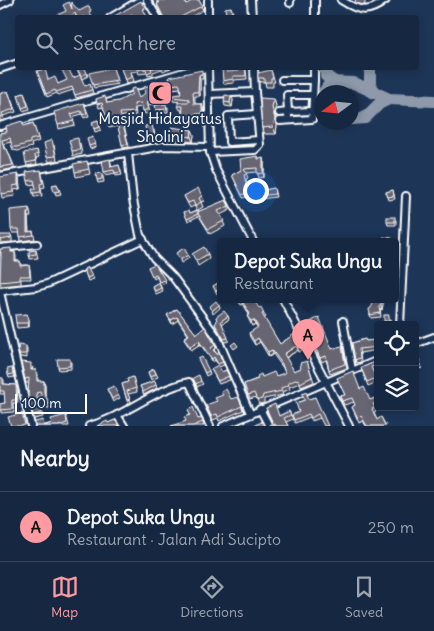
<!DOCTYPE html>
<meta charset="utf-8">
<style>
body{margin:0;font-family:Delius,sans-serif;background:#1f3048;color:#f1f3f6}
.controls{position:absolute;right:15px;bottom:15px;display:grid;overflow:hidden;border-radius:5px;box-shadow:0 2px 8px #0003}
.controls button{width:45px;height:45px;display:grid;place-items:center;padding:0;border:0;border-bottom:1px solid #35445a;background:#162841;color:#f1f3f6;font:25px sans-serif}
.compass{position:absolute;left:314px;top:85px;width:45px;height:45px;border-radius:50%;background:#162841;box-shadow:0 2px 8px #0003;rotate:255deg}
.scale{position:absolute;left:15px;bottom:12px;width:72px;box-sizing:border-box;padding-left:5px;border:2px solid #fff;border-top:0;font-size:14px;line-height:18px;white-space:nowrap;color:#fff;-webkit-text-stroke:4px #1d3557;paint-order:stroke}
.you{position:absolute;left:255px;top:190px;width:18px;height:18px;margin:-12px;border:4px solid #fff;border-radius:50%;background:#1a73e8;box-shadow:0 0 0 8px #1a73e833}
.badge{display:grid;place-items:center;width:32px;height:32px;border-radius:50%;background:#ff9aa2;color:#111;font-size:16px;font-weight:700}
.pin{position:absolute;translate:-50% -41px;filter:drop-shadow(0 1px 2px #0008)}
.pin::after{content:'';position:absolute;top:26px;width:18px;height:15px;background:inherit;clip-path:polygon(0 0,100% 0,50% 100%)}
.popup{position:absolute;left:217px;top:238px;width:182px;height:65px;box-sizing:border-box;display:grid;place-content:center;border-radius:5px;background:#162841;filter:drop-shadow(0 1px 4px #0005);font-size:16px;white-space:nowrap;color:#9ea6b1}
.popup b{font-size:19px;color:#f1f3f6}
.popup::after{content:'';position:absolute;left:50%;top:100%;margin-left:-10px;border:10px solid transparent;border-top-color:#162841}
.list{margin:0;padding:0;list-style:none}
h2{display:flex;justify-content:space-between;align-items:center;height:65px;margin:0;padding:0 20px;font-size:21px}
h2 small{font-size:16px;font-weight:400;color:#9ea6b1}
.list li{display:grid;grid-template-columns:32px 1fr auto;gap:15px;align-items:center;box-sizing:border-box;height:70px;padding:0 20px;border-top:1px solid #35445a}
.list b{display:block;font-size:19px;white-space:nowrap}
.list p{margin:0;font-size:16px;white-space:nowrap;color:#9ea6b1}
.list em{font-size:16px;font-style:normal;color:#9ea6b1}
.icon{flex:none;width:28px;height:28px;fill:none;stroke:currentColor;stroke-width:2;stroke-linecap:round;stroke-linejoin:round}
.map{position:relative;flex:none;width:434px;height:426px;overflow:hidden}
.search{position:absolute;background:#162841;box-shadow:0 2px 8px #0003;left:15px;right:15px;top:15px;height:55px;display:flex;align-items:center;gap:12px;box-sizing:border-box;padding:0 18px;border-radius:5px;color:#9ea6b1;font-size:19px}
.sheet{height:135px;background:#162841}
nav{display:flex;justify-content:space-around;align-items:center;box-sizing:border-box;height:70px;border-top:1px solid #35445a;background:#162841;font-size:14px;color:#9ea6b1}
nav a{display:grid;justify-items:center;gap:2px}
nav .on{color:#ff9aa2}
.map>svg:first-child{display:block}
</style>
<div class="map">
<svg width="434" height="426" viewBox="0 0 434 426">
<rect width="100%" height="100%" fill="#1d3557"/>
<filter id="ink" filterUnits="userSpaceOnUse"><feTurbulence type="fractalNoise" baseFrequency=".02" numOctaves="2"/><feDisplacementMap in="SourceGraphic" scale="10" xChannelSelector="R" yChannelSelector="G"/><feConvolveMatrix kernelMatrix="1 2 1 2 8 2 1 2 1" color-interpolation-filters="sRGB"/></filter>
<g filter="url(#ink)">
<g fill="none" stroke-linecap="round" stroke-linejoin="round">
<g stroke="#8e9aab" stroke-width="12">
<path d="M326,68V76L335,82"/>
<path d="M370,68V83L374,93"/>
<path d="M324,92L331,82L354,83L389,99L434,101"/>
<path d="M322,110V116"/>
<path d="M352,119L365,118L379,104L389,99"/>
</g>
<defs>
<g id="minor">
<path d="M147,0L158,18"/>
<path d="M208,0V18"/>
<path d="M251,0L252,18"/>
<path d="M341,0C360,12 368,14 386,0"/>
<path d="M290,3V0"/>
<path d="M0,5L10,0"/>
<path d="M110,18L140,0"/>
<path d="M315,18V0"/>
<path d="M208,68L210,152L216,170L253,241"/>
<path d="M254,68L255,92"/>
<path d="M0,69L18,63"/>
<path d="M282,80H314V68"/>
<path d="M209,94L255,92L260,145L255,150L210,152"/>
<path d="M312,111L288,112L287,95H313"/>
<path d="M279,113L288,112V116"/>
<path d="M257,114L228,116L229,142L259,140"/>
<path d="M280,121L312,119L314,80"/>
<path d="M0,126L184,72L200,68L208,70"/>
<path d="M128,153L133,200L140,235L154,258L173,277L217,337L250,413"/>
<path d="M0,176L163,146L209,147"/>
<path d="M0,248L37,244"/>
<path d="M0,291L36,287L47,284L143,239"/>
<path d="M0,292L31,426"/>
<path d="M283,299L349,426"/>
<path d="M343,321L352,370"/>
<path d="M400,325L406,196"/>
<path d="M415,344L434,337"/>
<path d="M260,409L269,426"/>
<path d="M117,415L124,426"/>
<path d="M89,426C124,417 152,390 189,382L210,426"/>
<path d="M223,426L378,360"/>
</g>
</defs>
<use href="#minor" stroke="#fff" stroke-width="10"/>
<use href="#minor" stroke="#1d3557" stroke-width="6"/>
</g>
<g fill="#595763" stroke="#fff">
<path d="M156,0H187L185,1L186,4L199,0L203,10L189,18H164L158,8L157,4L158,3Z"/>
<path d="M355,0H365V5L356,3Z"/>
<path d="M231,7L234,16L227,17L226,14Z"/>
<path d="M76,68L87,73L88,76L82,79Z"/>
<path d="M113,68L118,84L94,88L93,85Z"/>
<path d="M121,68H171L163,71L162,69L153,72V75L148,76L147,73L139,74L138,71L131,72L134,81L126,84Z"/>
<path d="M238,68H246L247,79L234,80V83L224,84L223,81L239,71Z"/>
<path d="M271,70L275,82H273V87H266L265,82H260L258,78Z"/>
<path d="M37,71L49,80L58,84L73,78L85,86L90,84L93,93L76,98L73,90L58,95L57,93L47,97Z"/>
<path d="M203,74V79H200V96H195V104H202L203,108L204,118L196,119V122L183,121L182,116V110H180L178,106L181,102L173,101L172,97L181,94V88L172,89L169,77Z"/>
<path d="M164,85L165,88L164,100L154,99L155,104L148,105L150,113L145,114L142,107L135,108L136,115L122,116L129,147L123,148L118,126L109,128L103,107L99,108L96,99L107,103L139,98Z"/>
<path d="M8,91L16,112L3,116L4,120L0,121V94Z"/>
<path d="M24,93L30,109L23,111L18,95Z"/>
<path d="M231,96L233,100L232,107L225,106L224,102Z"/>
<path d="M274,99L276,106L274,113L277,125L276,134H265L262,128Z"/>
<path d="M84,103L89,116L84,118L82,114L72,117L75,125L59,129L58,125Z"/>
<path d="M168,107V112L157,113L156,110Z"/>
<path d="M98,120L101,130L95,132L92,122Z"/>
<path d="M33,123L39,141L31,144L32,147L18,151L13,150L11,142L3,144L5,149H7L15,168L1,171L0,166V133L7,132Z"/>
<path d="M154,130L156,142L149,144L147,139Z"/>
<path d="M192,130L194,135L193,142L172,139L171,134Z"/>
<path d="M95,141L96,147L90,149L89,146Z"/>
<path d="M80,143L82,154L73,156L72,151Z"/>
<path d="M54,145L57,160L49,162L47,157Z"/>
<path d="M37,150L39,157L36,158L37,164L27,166L26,163Z"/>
<path d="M258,156L259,158L264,162V177L259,178L257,172L246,173L248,178L246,179L250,196L243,198L232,175L241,170Z"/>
<path d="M110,159L112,167L119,165L122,175L116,176L115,173L106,175L104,172Z"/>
<path d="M87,161L90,174L76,177L75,172Z"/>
<path d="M41,170L45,187L41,188L42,196L34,197L33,193L36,189L35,184L29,185L28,181Z"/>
<path d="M103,176L104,182L98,183L97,180Z"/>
<path d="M19,178L20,189L14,190L15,196L2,198L1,194Z"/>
<path d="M57,184L61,194L56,195L52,185Z"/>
<path d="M264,187L265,190L274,188L276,197L260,199L259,196Z"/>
<path d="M393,190L395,199L389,200L386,192Z"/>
<path d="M184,196H202L204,201L201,202L203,207L198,210L199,212L226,200L230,210L220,215L225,226L210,234L199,216L188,221L184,212L190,213L197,210L194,206L190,208Z"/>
<path d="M29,208L30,211L31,217H28L29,232L33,231L35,239L21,241L20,233H12L11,229Z"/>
<path d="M396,220V225H388L387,222Z"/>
<path d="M11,235L12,238V242L1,243L0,240Z"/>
<path d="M0,249L15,252L16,256V261H20L21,265H29L30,269L31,279H21V284L1,286L0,282L1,256H0Z"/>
<path d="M36,250L38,258L30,259L29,255Z"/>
<path d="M148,267L165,280L166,283L160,285L163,291L156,294L152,286L159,282L157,277L154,279Z"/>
<path d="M84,269L92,276L94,279L88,281Z"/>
<path d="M220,282V293L217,294L213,286Z"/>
<path d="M237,299H249L259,308L266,317L264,318L280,344L296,333L303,349L299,352L298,350L286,358L294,371L301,368L307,361L314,382L301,387L300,383L289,387L290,389L282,392L283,395L264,399V403L259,404L256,397L250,399L244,384L262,377L276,376L285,373L283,368L273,354L269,357L260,342L255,345L250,337L249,333L258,328L255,324L252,326L247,316L249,314L243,304L241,305Z"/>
<path d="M375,299H384L382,310L380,309L381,317L371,318L370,315Z"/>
<path d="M177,309L196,334L216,348L214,350L220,357L224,365L219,367L215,360L213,362L200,344L191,350L185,341L184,338L188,335L178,320L172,324L167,315Z"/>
<path d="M228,316L229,319L222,324L229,341L225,342L215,324Z"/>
<path d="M390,318L391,324H385L384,321Z"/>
<path d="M29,319V327L17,328L16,323Z"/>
<path d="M308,323L332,349L342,346L347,368L330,374L326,360L322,362L313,344L315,339Z"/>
<path d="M378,330V350L360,353L361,362L356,363L352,343L365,339L366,341L375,340Z"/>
<path d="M26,346L27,349V358L20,357L19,354Z"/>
<path d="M419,359L422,368L415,370V360Z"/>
<path d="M71,362V369L59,370L58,367Z"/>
<path d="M200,362L209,371L210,374L206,376Z"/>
<path d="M375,362L377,369L373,371L377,382L368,386L361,368Z"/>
<path d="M33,367L32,370H36L38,374V381H44L45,385V396L50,408H47L42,396L38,397L43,417L34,419L33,415L29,383H26L25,379Z"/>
<path d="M154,369L158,377L151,380L148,372Z"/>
<path d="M211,369L222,372L226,370L230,380L219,384Z"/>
<path d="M13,372L15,377L9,378L8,375Z"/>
<path d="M133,377L137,392L128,394L131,402L128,404L122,384L128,382Z"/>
<path d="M0,378L4,380V384L16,385L17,388L18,403H13L14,412L1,413L0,404L5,403V394H0Z"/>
<path d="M193,378L201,381L203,384L197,387Z"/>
<path d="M337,378L360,389L370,400L378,397V407L375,408L376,411L374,413L377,420L381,417L386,426H366L363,421L359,423L352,407L355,405L354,402L344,405L340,396L345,395Z"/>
<path d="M155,381L157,388L144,395L140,386Z"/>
<path d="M107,389L118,395L120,398L113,402Z"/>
<path d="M238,397L243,410L219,421L218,418L213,420L207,408Z"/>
<path d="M315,397L320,418L312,421L310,417L295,423L292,415L299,412L309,399Z"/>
<path d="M266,408L279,416L289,411L293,419L286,422L288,426H270L272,422Z"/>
<path d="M66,415L69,426H35L45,425L52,423Z"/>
<path d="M201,418L204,426H171L198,419Z"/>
</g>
<g fill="#494750" stroke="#fff">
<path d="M75,13L76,16L74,18H70Z"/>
<path d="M199,75L200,79V96L198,92Z"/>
<path d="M164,85L165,88L164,100L163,96Z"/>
<path d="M231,96L233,100L232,107L230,103Z"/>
<path d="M274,99L276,106L274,113L277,125L276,134L273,127L272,107Z"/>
<path d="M202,104L203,108L204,118L202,114Z"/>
<path d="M192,130L194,135L193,142L191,137Z"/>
<path d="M263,158L264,162V177L263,173Z"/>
<path d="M18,174L19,178L20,189L18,185Z"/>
<path d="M27,213L28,217L29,236L27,232Z"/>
<path d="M208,254L209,259L198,266L196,261Z"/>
<path d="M188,255L189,258L181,263L180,260Z"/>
<path d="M241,299L243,304L241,305L239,301Z"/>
<path d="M382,299H384L382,310L381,306Z"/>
<path d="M219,305L220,308L213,314L212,311Z"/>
<path d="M27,314L29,319V327L28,323Z"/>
<path d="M228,316L229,319L222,324L221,321Z"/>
<path d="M177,317L178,320L172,324L171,320Z"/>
<path d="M254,320L255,324L252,326L251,321Z"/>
<path d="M258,338L260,342L255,345L254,341Z"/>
<path d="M199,341L200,344L191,350L190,347Z"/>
<path d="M215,345L216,348L213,351L211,348Z"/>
<path d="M302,345L303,349L299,352L298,348Z"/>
<path d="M296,346L298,350L285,358L284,354Z"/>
<path d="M272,350L273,354L269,357L268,352Z"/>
<path d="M214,357L215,360L213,362L212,359Z"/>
<path d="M44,381L45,385V396L44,392Z"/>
</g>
<g fill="#686573" stroke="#fff">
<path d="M157,0H184L186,4L194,0H199L202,6L179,18H164L157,4L159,3Z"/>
<path d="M141,1L145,9H143L148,18H134L132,14L128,18H111Z"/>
<path d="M69,2L72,9L71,2L79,11L89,6L91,11L89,12L93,18H85L84,16L80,18H77L75,13L70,18H59L57,15L66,11L63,5Z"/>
<path d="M231,7L232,13L226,14L225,8Z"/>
<path d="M61,68H68L73,78L80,75L85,86L90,84L92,90L75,95L72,87L56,92L55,90L46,94L37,71L45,69L48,80L55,77L58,84L67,80Z"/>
<path d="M77,68H85L87,73L81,76Z"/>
<path d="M107,68H113L117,81L93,85L89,73L107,69Z"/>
<path d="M121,68H135H130L132,77L125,80Z"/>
<path d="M138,68H154H151L152,71L147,73L146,69L138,70Z"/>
<path d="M226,68L227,72L239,71L238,68H245L246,76H233V79L223,81L222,69Z"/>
<path d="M202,70V74L199,75L198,92H193L194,104H202V114H194V118L182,116L183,106H178V102H189V99L172,97V95L181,94L180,86L179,84L170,85L169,77Z"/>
<path d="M271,70L273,78H271V82H264V78H258V73Z"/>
<path d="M155,84L164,85L163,96L153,95L154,100L147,102L149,109L143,111L141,103L134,104L135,112L120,113L128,144L122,145L117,122L108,124L102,103L97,104L96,99L105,96L107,103L119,101L132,94L131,89L135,88L139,98L145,93L144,87Z"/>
<path d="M8,91L14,109L2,113L3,116L0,117V94Z"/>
<path d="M24,93L28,106L22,108L18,95Z"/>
<path d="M225,95L231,96L230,103L224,102Z"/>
<path d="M260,98L274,99L272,107L275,119L273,127L262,128Z"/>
<path d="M84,103L87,113L83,115L81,111L71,114L74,121L58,125L54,112Z"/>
<path d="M166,104L167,109L156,110L155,105Z"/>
<path d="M98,120L100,127L94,129L92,122Z"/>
<path d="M22,121L24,126L33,123L38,138L30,140V143L17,147H12L10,138L2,140L4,149H7L13,165L0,167V133L7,132L6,126Z"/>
<path d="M152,125L155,137L147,139L145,126Z"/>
<path d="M171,127L192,130L191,137L171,134Z"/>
<path d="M93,137L95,144L89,146L87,139Z"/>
<path d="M78,138L80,150L72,151L69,140Z"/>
<path d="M52,140L56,156L47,157L44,143Z"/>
<path d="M37,150L38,154L35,155L36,161L26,163L24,153Z"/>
<path d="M258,156V159L263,158V173L257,174V168L244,169L247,174L244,175L248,192L242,195L232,175L241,170L240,159Z"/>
<path d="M110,159L111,167L119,165L121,172L115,173L114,170L104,172L102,161Z"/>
<path d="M87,161L89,169L75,172L73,164Z"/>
<path d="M41,170L43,183L40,184L41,192L33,193L32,189H36L34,180L28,181L26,172Z"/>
<path d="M102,173V179L97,180L96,174Z"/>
<path d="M18,174V185L13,186V192L1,194L0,177Z"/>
<path d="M57,184L59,191L54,192L52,185Z"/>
<path d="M264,187L265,190L274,188L275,194L259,196L258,188Z"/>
<path d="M198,188L202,196L199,198L201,202L195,206L193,201L188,203L184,196Z"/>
<path d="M393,190L394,196L388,197L386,192Z"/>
<path d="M226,200L229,206L218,211L224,221L208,229L197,212Z"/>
<path d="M29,208V213H27V232L33,231L34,235L20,237L19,229H11L10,210Z"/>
<path d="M189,210L190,213L198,210L199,212H197L198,214L187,219L184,212Z"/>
<rect x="387" y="217" width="8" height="5"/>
<path d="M0,235H11V238L0,240Z"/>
<path d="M383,237L392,238V241H383Z"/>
<path d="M204,247L208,254L196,261L192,254Z"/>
<path d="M11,248V252H15V261H20V266L29,265L30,276H20V280L0,282L1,252H0V249Z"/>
<path d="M184,248L188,255L180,260L176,253Z"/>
<path d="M36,250V254L29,255V251Z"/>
<path d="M155,264L165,280L159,282L156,274L152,276L148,267Z"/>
<path d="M87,267L92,276L87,278L84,269Z"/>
<path d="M159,282L161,288L155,291L152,286Z"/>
<path d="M220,282V289L216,291L213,286Z"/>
<path d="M238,299H249L250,301L253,299L259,308L261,307L264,313L262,314L280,344L296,333L302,345L298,348L296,346L284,354L294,371L301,368L300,363L307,361L312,377L300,383L298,379L288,383L289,385L281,388L282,391L263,395L262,399L257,400L254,393L248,395L244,384L258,379L257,376L261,374L262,377L274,372L276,376L285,373L282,364L272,350L268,352L258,338L254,341L249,333L258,327L254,320L251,321L247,316L250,314L241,299L239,301Z"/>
<path d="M375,299H382L381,306H379L380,313L370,315L369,309L371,308Z"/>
<path d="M216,301L219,305L212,311L209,307Z"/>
<path d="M177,309L196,334L205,327L215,345L211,348L220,357L223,362L218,364L214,357L212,359L199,341L190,347L184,338L189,335L177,317L171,320L167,315Z"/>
<path d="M224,311L228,316L221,321L228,338L224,339L215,324L217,321L216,317Z"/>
<path d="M27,314L28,323H16L15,315Z"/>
<rect x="384" y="315" width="5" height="6"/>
<path d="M319,317L332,349L342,346L345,364L329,370L326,356L320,358L312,340L315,338L308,323Z"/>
<path d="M374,330H378V347L359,349L360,358L355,360L352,343L365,339L366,341L375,340Z"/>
<path d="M235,342L238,346L234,349L231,345Z"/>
<path d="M18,345L26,346V354H19Z"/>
<path d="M202,357L209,371L205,373L198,359Z"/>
<path d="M57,359H70V366L58,367Z"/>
<path d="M419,359L421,365L415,366V360Z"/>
<path d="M21,362L31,363V370H36L37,381H44V392L49,403L45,404L40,392L36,393L41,413L33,415L28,395L29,378L25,379Z"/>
<path d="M375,362L376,365L371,367L376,378L367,382L361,368Z"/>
<path d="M218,365L222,372L226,370L229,376L218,381L211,369Z"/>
<path d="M12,368L13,374L8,375L7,369Z"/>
<path d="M154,369L156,374L150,377L148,372Z"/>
<path d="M353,371L360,389L364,387L370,400L378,397V403L373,404L375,407L372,409L377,420L381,417L385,425L383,426H367L361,416L358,419L352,407L355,405L352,398L342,401L340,396L345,395L337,378Z"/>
<path d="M199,375L201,381L196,384L193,378Z"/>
<path d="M133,377L136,388L127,391L130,399L127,400L122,384L128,382L127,379Z"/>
<path d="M0,378H3V384L16,385L17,400H12V409L0,410V404L5,403L4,391H0Z"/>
<path d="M155,381L156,385L143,392L140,386Z"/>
<path d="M114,386L118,395L112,399L107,389Z"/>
<path d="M226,389L231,399L238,397L242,406L218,417L217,414L211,416L206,405L217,401L215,398L223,395L221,392Z"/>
<path d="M306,392L309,399L315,397L328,426H324L318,414L311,418L309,414L294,420L292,415L299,412L296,403L305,400L302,394Z"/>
<path d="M275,404L279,416L289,411L291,415L284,418L288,426H276L275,424L270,426L272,421L266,408Z"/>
<path d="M193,407L198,419L201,418L203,422L193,426H171L186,421L184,417L190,415L188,410Z"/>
<path d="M22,413L25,425L21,426H11L8,417Z"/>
<path d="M66,415L67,423L58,426H35V422L43,420L44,426L52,423L51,419Z"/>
<path d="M115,420L119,426H97L107,421L108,423Z"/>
<path d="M262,422L265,426H252Z"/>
</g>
</g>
<defs>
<symbol id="mosque-square" viewBox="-11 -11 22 22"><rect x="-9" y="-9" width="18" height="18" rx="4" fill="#ff9aa2" stroke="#1d3557"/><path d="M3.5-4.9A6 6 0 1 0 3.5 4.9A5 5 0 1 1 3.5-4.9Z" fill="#111"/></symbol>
</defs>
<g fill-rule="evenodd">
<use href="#mosque-square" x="146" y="79" width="28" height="28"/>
</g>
<g text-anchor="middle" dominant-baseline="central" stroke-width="4" stroke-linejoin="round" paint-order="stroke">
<g font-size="16" fill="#fff" stroke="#1d3557">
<text x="160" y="118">Masjid Hidayatus<tspan x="160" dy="18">Sholini</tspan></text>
</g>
</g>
</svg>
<div class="controls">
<button><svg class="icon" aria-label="locate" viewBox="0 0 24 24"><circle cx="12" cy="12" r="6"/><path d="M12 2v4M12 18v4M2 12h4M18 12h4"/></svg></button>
<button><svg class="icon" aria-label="layers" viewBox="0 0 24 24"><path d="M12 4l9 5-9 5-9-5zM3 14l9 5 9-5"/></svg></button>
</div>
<svg class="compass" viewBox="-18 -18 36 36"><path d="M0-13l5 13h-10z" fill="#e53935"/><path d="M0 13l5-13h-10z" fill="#9ea6b1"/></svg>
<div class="scale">100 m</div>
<div class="you"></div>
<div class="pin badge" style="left:308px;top:360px">A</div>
<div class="popup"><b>Depot Suka Ungu</b>Restaurant</div>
<div class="search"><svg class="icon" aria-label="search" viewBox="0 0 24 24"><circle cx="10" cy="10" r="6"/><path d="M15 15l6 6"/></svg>Search here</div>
</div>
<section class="sheet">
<h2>Nearby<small></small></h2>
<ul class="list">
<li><span class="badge">A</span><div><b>Depot Suka Ungu</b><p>Restaurant · Jalan Adi Sucipto</p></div><em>250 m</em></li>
</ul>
</section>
<nav>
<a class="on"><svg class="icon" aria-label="map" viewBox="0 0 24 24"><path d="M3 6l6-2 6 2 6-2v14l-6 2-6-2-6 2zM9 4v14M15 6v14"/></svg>Map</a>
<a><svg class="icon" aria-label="directions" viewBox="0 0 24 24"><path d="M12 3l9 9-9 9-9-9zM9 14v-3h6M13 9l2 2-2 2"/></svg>Directions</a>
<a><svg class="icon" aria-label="saved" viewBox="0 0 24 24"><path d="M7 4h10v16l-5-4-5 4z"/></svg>Saved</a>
</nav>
